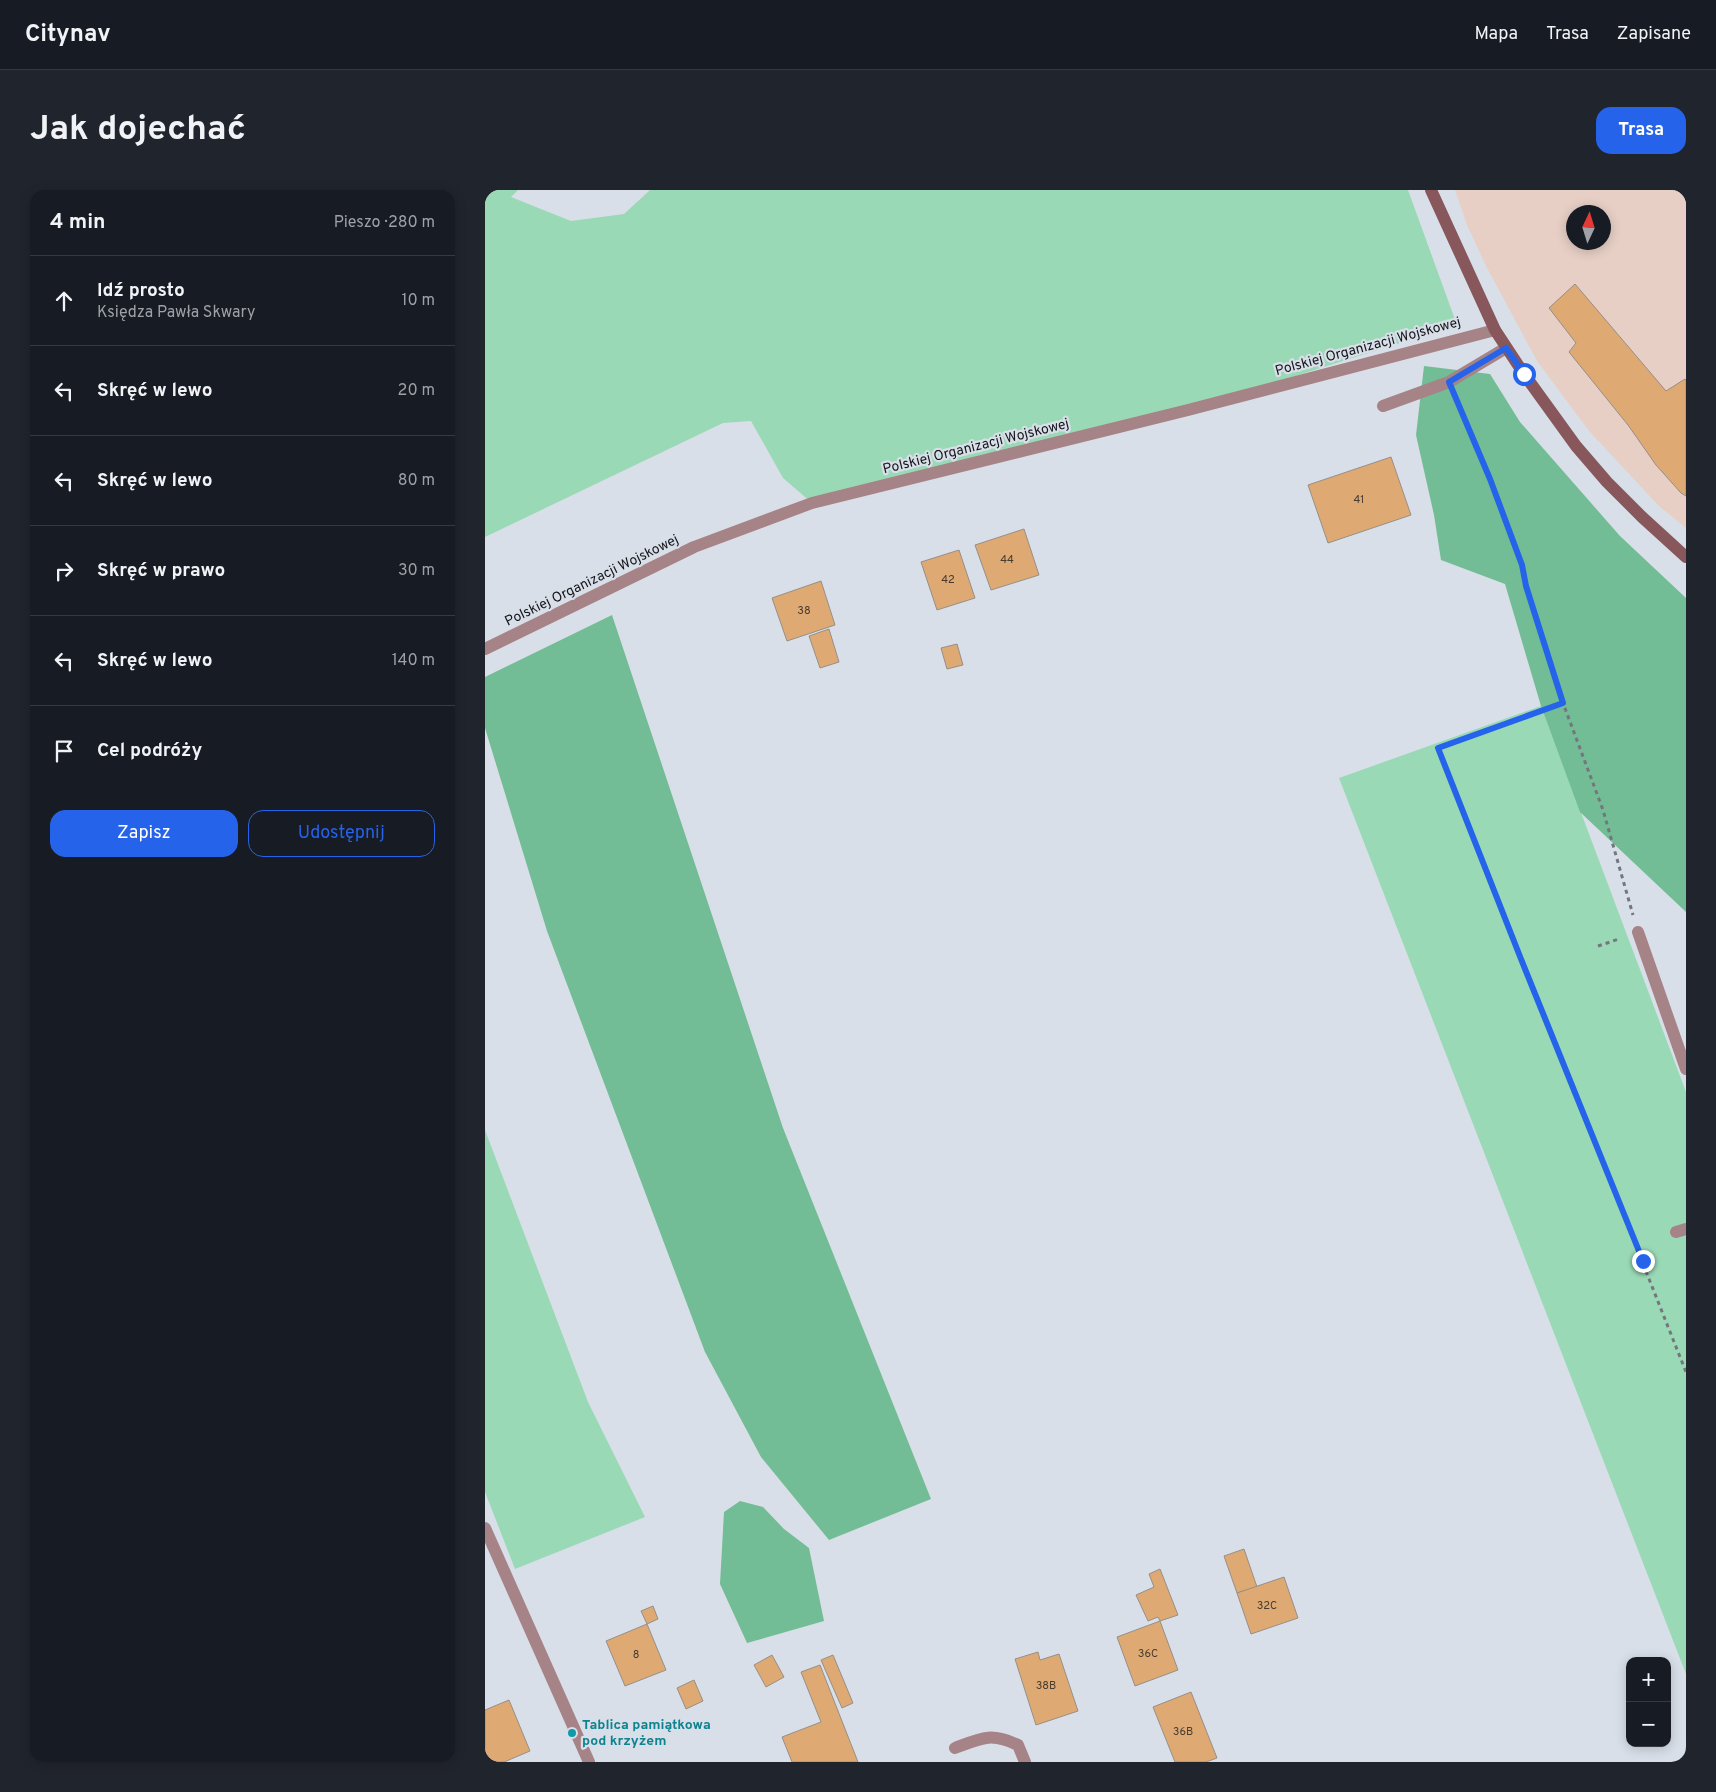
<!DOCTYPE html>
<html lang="pl">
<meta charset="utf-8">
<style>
body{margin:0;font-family:Overpass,sans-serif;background:#20242c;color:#f1f3f6}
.controls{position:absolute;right:15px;bottom:15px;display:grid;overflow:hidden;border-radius:10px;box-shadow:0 2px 12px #0003}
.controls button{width:45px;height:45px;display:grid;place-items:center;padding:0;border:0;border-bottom:1px solid #363941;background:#171b24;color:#f1f3f6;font:25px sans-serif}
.compass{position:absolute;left:1081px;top:15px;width:45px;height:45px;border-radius:50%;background:#171b24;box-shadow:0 2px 12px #0003;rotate:4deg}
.stop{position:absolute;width:15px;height:15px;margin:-11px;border:4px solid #2563eb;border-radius:50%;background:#fff}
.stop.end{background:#2563eb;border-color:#fff;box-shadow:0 1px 5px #0008}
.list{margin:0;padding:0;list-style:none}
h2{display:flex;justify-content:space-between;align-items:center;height:65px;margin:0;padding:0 20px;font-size:21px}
h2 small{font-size:16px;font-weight:400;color:#9ea1a6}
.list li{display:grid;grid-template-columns:32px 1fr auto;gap:15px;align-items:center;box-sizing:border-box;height:90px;padding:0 20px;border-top:1px solid #363941}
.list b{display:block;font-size:19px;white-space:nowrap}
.list p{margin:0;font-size:16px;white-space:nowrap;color:#9ea1a6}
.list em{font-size:16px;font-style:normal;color:#9ea1a6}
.actions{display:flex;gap:10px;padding:15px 20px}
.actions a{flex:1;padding:11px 0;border:1px solid #2563eb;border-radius:15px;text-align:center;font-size:18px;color:#2563eb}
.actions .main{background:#2563eb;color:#fff}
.icon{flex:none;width:28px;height:28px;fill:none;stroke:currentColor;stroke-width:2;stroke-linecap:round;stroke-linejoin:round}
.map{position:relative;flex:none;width:1201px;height:1572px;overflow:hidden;border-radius:15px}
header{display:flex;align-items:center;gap:30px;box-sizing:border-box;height:70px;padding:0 25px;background:#171b24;border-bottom:1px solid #363941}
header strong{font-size:24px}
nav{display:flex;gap:28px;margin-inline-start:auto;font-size:18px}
.intro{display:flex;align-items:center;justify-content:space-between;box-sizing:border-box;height:120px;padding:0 30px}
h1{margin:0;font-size:35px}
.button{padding:12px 22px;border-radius:15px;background:#2563eb;color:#fff;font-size:18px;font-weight:700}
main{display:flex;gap:30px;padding:0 30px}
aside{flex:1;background:#171b24;border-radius:15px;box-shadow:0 2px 12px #0003}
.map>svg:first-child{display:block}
</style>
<header>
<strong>Citynav</strong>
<nav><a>Mapa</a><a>Trasa</a><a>Zapisane</a></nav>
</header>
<div class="intro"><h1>Jak dojechać</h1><a class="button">Trasa</a></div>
<main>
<aside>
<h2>4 min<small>Pieszo · 280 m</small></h2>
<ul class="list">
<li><svg class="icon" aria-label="ahead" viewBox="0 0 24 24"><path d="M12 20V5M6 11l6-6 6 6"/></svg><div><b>Idź prosto</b><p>Księdza Pawła Skwary</p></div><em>10 m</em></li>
<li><svg class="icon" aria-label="left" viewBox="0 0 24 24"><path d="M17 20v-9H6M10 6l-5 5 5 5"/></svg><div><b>Skręć w lewo</b></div><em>20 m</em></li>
<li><svg class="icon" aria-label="left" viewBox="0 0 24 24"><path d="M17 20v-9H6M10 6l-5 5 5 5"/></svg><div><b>Skręć w lewo</b></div><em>80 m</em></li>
<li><svg class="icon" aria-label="right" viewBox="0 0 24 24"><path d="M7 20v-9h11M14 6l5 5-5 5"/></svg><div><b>Skręć w prawo</b></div><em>30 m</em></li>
<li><svg class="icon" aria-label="left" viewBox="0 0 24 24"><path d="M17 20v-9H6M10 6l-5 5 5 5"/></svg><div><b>Skręć w lewo</b></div><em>140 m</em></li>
<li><svg class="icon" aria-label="arrive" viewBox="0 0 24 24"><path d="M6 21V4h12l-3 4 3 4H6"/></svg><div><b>Cel podróży</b></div></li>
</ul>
<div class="actions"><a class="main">Zapisz</a><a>Udostępnij</a></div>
</aside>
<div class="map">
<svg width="1201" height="1572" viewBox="0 0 1201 1572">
<rect width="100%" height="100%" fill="#d9dfe8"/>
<path fill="#e7cfc5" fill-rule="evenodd" d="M970,0H1201V338L1174,316L1104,241L1052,171L1001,76L982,35ZM1088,22H1118V52H1088Z"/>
<g fill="#9ad9b6">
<path d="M0,0H33L26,7L86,31L139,24L165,0H923L972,135L703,220L327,313L298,288L266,231L238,233L0,347Z"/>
<path d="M1056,516L1201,902V1484L854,588Z"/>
<path d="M0,940L103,1212L160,1327L30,1379L0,1302Z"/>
</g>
<g fill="#72bd95">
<path d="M939,176L1005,184L1035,232L1135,346L1201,408V722L1095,622L1056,516L1020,394L956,370L949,325L931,245Z"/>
<path d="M127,425L298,938L446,1309L344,1350L276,1267L220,1162L62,741L0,538V487Z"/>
<path d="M255,1311L278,1317L299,1339L324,1358L339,1431L262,1453L235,1394L239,1322Z"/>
</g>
<g fill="#dea972" stroke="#968f88">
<path d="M1090,94L1181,201L1200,189L1201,190V306L1196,303L1171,275L1143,235L1084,162L1091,153L1064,118Z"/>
<path d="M906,267L926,325L843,353L823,295Z"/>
<path d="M539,339L554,385L506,400L490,355Z"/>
<path d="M474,360L490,408L452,420L436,372Z"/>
<path d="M336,391L350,435L302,451L287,408Z"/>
<path d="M344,439L354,472L335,478L324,446Z"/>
<path d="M472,454L478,475L462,479L456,458Z"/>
<path d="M759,1359L772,1397L752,1403L739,1366Z"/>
<path d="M675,1379L693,1425L675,1431L673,1427L663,1431L651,1405L669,1397L664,1384Z"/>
<path d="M799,1387L813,1428L766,1444L752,1403Z"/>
<path d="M168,1416L173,1429L162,1434L156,1421Z"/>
<path d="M675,1431L693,1480L650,1496L632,1447Z"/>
<path d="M162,1434L181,1480L140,1496L121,1451Z"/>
<path d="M553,1462L555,1470L574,1464L593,1521L551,1535L530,1469Z"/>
<path d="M287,1465L299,1487L281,1497L269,1475Z"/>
<path d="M348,1465L368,1513L357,1518L336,1470Z"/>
<path d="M335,1475L373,1572H307L297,1547L336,1532L316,1482Z"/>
<path d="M209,1490L218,1511L201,1519L192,1498Z"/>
<path d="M706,1502L732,1568L721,1572H690L668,1517Z"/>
<path d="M24,1510L45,1561L19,1572H0V1520Z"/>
</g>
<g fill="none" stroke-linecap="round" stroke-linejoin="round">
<g stroke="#73777d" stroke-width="3" stroke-dasharray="4 4" stroke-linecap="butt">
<path d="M971,209L1005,289L1037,375L1041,396L1078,513L1118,620L1148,725"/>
<path d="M1078,513L953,558L1201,1182"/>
<path d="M1113,756L1134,749"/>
</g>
<g stroke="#a68386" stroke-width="12">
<path d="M898,216L964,192L1021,158"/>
<path d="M1153,742L1201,879"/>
<path d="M1191,1042L1201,1039"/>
<path d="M470,1558C496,1548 506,1542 533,1555L540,1572"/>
</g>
<g stroke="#a68386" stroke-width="12">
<path d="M0,459L209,357L327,313L703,220L1010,140"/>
<path d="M0,1338L104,1572"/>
</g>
<path stroke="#87575c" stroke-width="12" d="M946,0L1010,140L1039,184L1091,256L1122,292L1157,327L1201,367"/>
</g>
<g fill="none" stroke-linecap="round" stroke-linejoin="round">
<path stroke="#2563eb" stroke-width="6" d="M1039,184L1021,158L964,192L1005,289L1037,375L1041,396L1078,513L953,558L1036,769L1158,1071"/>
</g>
<circle fill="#0f9aa8" stroke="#d9dfe8" stroke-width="2" cx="87" cy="1543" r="5"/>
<g text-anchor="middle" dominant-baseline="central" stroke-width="4.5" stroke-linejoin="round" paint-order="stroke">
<g font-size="11" fill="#463b2f">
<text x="874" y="310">41</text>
<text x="522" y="370">44</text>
<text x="463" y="390">42</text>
<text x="319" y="421">38</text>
<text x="782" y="1416">32C</text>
<text x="663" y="1464">36C</text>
<text x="151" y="1465">8</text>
<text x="561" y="1496">38B</text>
<text x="698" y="1542">36B</text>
</g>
<g font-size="14" fill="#141619" stroke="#d9dfe8">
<text transform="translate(883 157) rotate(-15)">Polskiej Organizacji Wojskowej</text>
<text transform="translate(491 257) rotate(-14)">Polskiej Organizacji Wojskowej</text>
<text transform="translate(107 391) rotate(-26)">Polskiej Organizacji Wojskowej</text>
</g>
<g font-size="14" font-weight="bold" fill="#0d838f" stroke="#d9dfe8" text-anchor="start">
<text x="97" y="1535">Tablica pamiątkowa<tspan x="97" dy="16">pod krzyżem</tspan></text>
</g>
</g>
</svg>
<div class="controls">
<button>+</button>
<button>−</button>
</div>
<svg class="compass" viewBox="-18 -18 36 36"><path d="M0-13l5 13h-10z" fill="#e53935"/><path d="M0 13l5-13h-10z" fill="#9ea1a6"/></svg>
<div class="stop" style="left:1039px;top:184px"></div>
<div class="stop end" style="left:1158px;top:1071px"></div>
</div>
</main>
